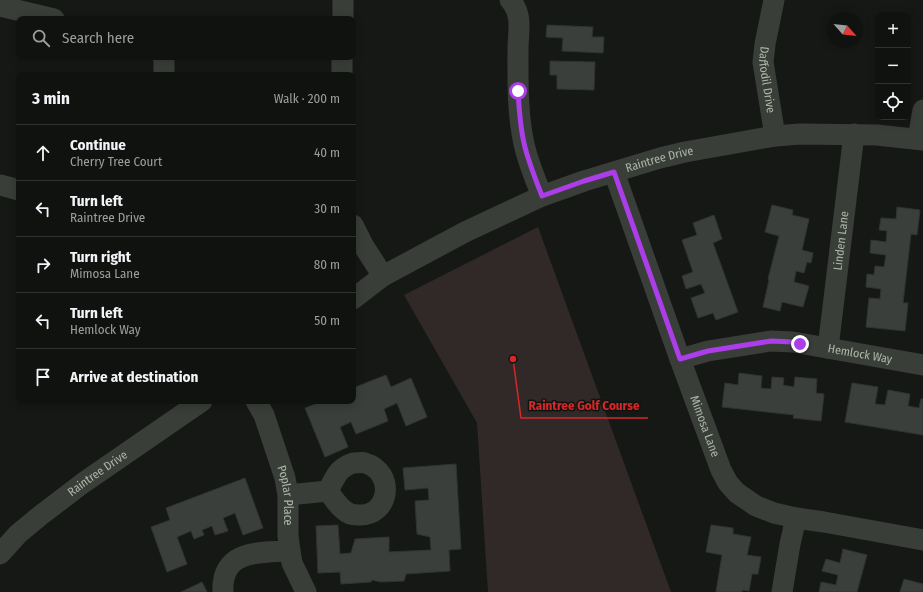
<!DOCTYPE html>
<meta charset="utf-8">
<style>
body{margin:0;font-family:"Fira Sans Condensed",sans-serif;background:#1e201e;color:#f1f3f6}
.controls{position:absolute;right:12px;top:12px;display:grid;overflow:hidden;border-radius:8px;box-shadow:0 2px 10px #0003}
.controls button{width:36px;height:36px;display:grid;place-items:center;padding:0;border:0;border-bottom:1px solid #303230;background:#101210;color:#f1f3f6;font:20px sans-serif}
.compass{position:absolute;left:827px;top:12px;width:36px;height:36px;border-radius:50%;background:#101210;box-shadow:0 2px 10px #0003;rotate:117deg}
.stop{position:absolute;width:12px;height:12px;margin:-9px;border:3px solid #ab3ee8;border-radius:50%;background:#fff}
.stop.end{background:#ab3ee8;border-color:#fff;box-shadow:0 1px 4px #0008}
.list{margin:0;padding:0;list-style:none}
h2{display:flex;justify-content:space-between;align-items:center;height:52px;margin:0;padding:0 16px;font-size:17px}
h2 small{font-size:13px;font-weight:400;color:#9c9e9f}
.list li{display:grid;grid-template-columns:26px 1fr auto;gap:12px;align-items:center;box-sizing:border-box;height:56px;padding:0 16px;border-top:1px solid #303230}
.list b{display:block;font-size:15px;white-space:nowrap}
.list p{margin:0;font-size:13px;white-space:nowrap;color:#9c9e9f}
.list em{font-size:13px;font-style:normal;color:#9c9e9f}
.icon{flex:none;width:22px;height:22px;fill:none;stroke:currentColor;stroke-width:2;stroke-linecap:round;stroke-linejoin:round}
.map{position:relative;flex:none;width:923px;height:592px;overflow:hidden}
.search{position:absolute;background:#101210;box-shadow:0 2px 10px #0003;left:16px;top:16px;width:340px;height:44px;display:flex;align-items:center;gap:10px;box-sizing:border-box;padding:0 14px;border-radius:8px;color:#9c9e9f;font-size:15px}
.panel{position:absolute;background:#101210;box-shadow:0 2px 10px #0003;left:16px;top:72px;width:340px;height:332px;border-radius:8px}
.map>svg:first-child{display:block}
</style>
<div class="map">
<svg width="923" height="592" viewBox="0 0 923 592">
<rect width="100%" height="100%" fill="#161816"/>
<path fill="#312928" d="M538,227L671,592H488L477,423L404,295Z"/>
<g fill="#3b3f3b" stroke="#303430">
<path d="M547,25L593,27L592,37H604L603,53L562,51L563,38L546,37Z"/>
<path d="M550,61L595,62L594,90L557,89V75H550Z"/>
<path d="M772,205L793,210L792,215L809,219L802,250L813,253L811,263L807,262L804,273L796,271L794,282L809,286L803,307L782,302L780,311L763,307L769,280L768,279L779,236L765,232Z"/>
<path d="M897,207L920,210L917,235L911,234L903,303H908L905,331L866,327L869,298L880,299L881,289L866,287L867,274L874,275L875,266L884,267L886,255L870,253L871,240L886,242L887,231L879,230L881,218L896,219Z"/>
<path d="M714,215L722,239L713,243L738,312L716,320L713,313L698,318L691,298L705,293L701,284L686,289L682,276L693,272L682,240L697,235L693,223Z"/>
<path d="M739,373L762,376L761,388L771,389L772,377L784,378L783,385L794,387L795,377L817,379L816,393L824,394L821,421L793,418L794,415L722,407L725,383L738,385Z"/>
<path d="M386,375L391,387L411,378L427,417L406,426L397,403L384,409L388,421L356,434L351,422L340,427L348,447L325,457L305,408L323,401H353V388Z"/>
<path d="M852,383L878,387L875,404L885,405L888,390L910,394L908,406L919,408L921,399H923V435L845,422Z"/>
<path d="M456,464L461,549L449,550L450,571L406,574L404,581L381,582L372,580L371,582L341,584L340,572L318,573L316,526L338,525L340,554L351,553L355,539L389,537V552L431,550L430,537L417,534L415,501L429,500L428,488L405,490L403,468Z"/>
<path d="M245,478L263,528L243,535L235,513L223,518L228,531L215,535L212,526L202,530L204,535L194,539L191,531L177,537L187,564L167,572L151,527L170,520L166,508Z"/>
<path d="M711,525L733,528V534L751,537L747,555L761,557L758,574H752L749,591L742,590V592H716L722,555L706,552Z"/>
<path d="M843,549L867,555L857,592H819L821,582L836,585L838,575L822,571L826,559L840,563Z"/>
<path d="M904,579L923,584V592H900Z"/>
<path d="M202,582L207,592H181Z"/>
</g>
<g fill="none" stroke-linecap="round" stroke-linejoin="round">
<g stroke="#3a3e39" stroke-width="21">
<path d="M510,0C522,13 519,29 518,46C518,79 517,112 524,144C528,162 535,179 542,196"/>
<path id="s1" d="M774,0L765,44L763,62L775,136"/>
<path d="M0,6L54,19"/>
<path d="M343,19V0"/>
<path d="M163,57L164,61V75"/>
<path d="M342,75V57"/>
<path d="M918,139L923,110"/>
<path id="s2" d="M614,172L680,359L721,470L728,483L737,493L756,506L774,513L796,518L824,522L923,540"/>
<path d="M0,185L19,190"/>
<path d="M353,225L363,245L383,276"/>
<path id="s3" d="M353,299L383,276L465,232L542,196L584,181L660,158L685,152L775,136L800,134L877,135L923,140"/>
<path id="s4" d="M828,348L854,134"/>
<path id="s5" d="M680,359L708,351L771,341L793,342L923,365"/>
<path id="s6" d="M256,401L264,415L285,478L288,495V536L290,551L292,563L306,592"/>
<path d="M353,463C357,463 362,462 365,463C396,472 390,517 358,515C353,515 348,514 344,510C337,505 333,497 328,491C336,476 337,469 353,463Z"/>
<path d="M288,495L328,491"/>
<path id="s7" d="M0,554L18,534L41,515L83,483L202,401"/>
<path d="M223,592C221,550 259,552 290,551"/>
<path d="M782,592L790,544L796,518"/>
</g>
</g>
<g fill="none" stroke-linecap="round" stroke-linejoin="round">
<path stroke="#ab3ee8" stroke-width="5" d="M518,91C519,108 520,126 524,143C528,161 535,178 542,196L584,181L614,172L680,359L708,351L771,341L793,342L800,344"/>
</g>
<g text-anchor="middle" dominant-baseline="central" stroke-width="3" stroke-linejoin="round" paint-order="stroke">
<g font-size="12" fill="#adb7a9" stroke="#111311">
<text stroke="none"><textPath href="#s1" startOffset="81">Daffodil Drive</textPath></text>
<text stroke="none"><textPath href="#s3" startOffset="339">Raintree Drive</textPath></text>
<text stroke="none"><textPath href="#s4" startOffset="108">Linden Lane</textPath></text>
<text stroke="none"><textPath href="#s5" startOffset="183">Hemlock Way</textPath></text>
<text stroke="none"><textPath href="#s2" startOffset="270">Mimosa Lane</textPath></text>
<text stroke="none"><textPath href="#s7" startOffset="127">Raintree Drive</textPath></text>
<text stroke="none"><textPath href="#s6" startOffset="100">Poplar Place</textPath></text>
</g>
</g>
<path fill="none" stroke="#d62828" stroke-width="1.5" d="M513 359L521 418H648"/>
<circle fill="#d62828" stroke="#111311" stroke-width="1.5" cx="513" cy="359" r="4"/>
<g font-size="13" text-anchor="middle" font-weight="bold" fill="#d62828" stroke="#111311" stroke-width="3" stroke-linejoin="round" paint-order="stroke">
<text x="584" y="410">Raintree Golf Course</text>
</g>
</svg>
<div class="controls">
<button>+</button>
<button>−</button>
<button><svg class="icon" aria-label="locate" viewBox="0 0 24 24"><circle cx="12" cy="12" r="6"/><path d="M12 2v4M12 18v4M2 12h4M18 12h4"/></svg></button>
</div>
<svg class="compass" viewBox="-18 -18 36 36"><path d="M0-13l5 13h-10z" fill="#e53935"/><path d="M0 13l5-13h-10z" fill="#9c9e9f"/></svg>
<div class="stop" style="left:518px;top:91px"></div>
<div class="stop end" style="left:800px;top:344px"></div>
<div class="search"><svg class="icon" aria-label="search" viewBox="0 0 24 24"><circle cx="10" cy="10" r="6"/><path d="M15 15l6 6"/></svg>Search here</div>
<section class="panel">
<h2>3 min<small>Walk · 200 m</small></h2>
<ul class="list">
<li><svg class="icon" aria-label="ahead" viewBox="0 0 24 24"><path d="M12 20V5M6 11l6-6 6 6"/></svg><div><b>Continue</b><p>Cherry Tree Court</p></div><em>40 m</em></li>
<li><svg class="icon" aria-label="left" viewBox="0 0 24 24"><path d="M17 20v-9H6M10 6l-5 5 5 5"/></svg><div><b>Turn left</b><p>Raintree Drive</p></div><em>30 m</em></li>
<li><svg class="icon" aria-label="right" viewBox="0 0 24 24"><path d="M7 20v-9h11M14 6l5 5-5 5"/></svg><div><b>Turn right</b><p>Mimosa Lane</p></div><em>80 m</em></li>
<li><svg class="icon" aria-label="left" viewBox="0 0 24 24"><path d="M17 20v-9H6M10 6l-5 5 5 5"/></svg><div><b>Turn left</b><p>Hemlock Way</p></div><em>50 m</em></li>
<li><svg class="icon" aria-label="arrive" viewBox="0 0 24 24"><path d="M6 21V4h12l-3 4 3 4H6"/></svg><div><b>Arrive at destination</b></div></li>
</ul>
</section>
</div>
